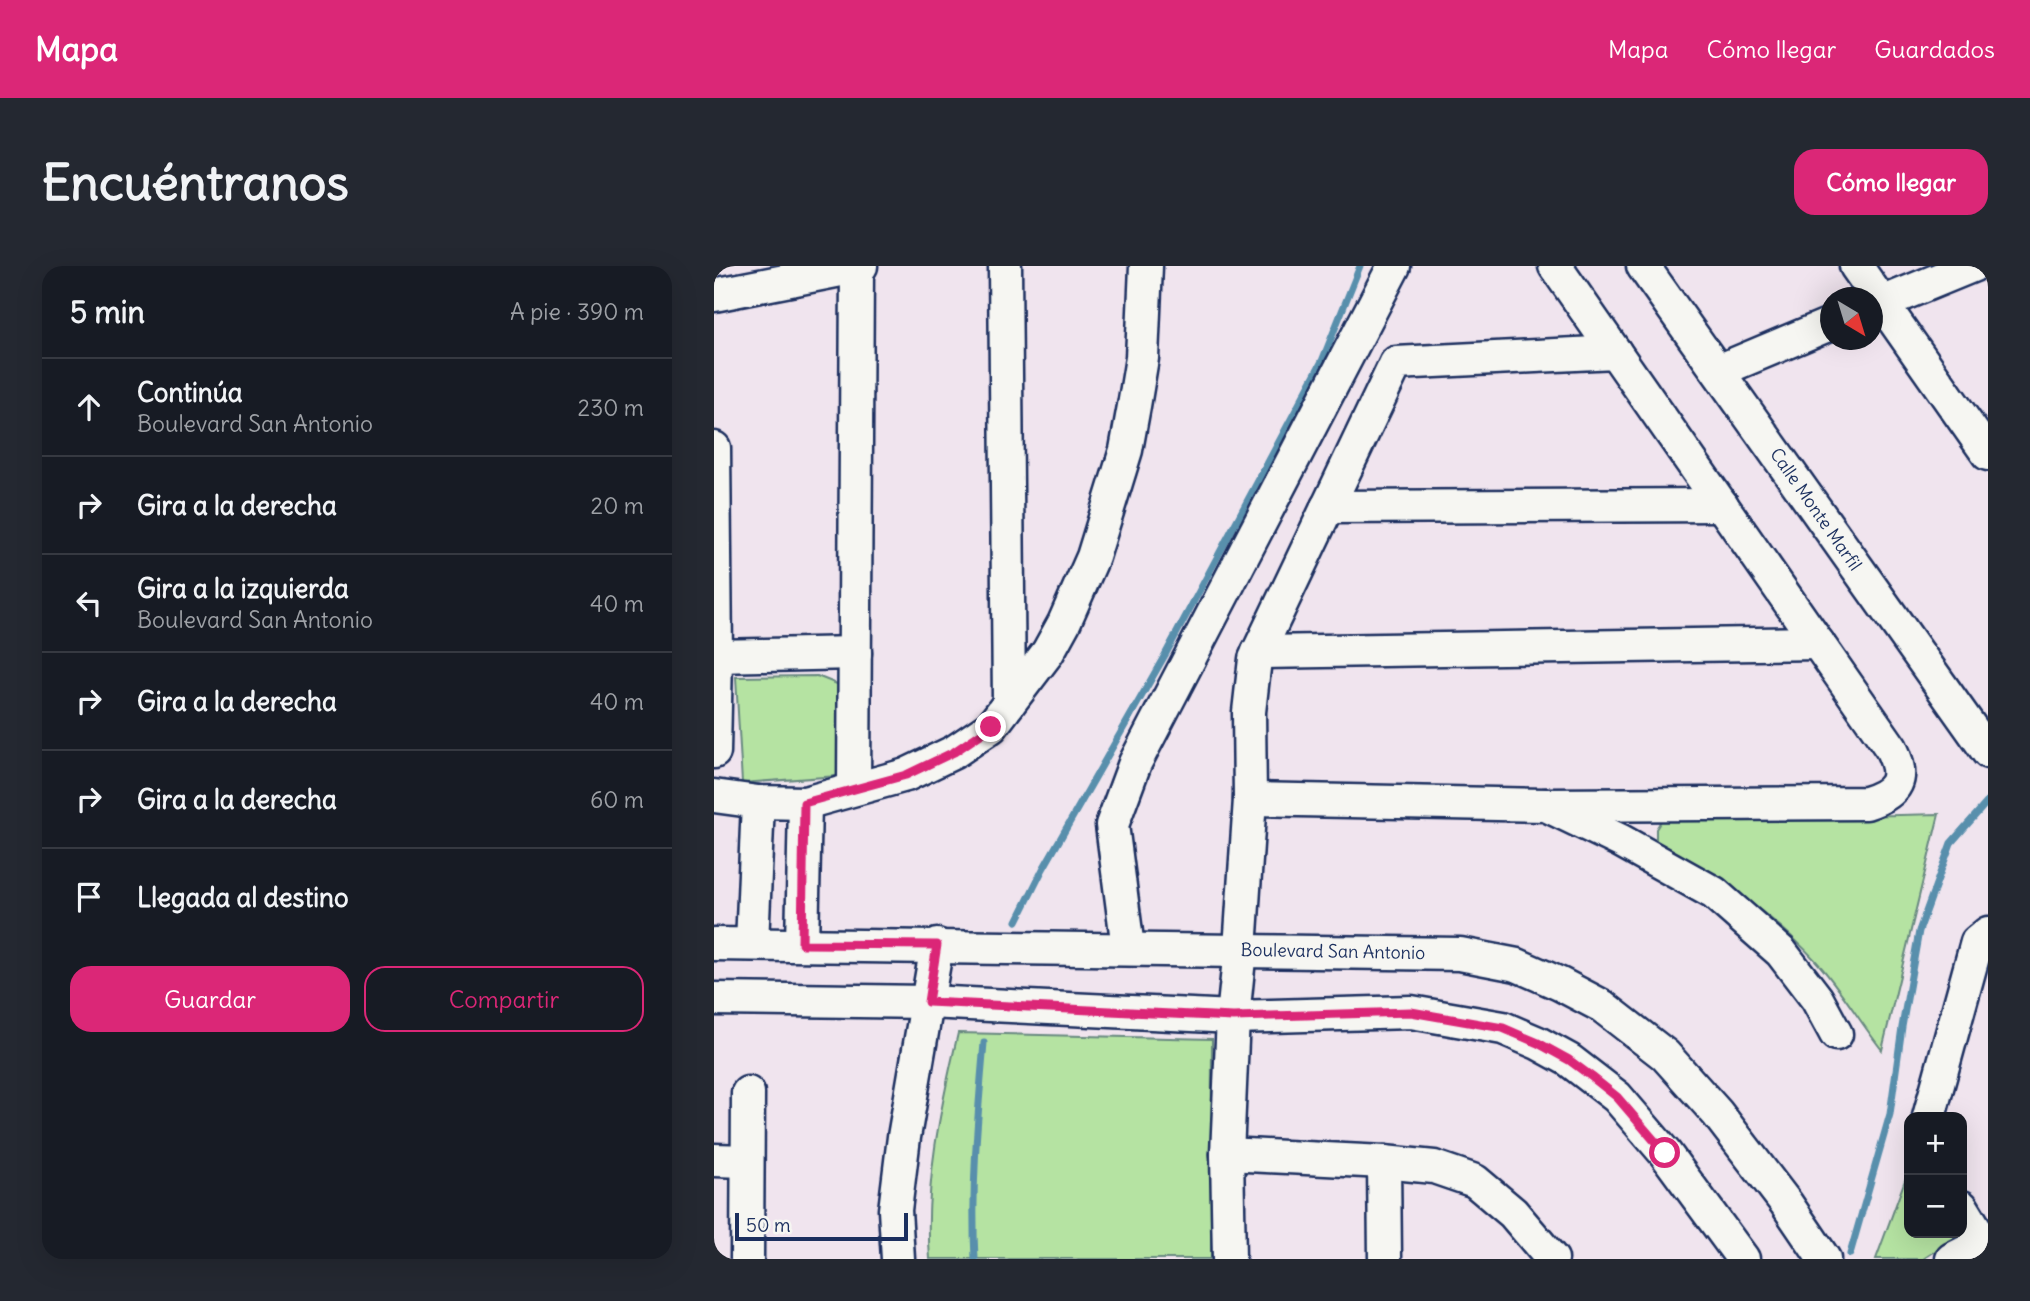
<!DOCTYPE html>
<html lang="es">
<meta charset="utf-8">
<style>
body{margin:0;font-family:Delius,sans-serif;background:#242831;color:#f1f3f6}
.controls{position:absolute;right:21px;bottom:21px;display:grid;overflow:hidden;border-radius:14px;box-shadow:0 7px 28px #0002}
.controls button{width:63px;height:63px;display:grid;place-items:center;padding:0;border:0;border-bottom:2px solid #363941;background:#171b24;color:#f1f3f6;font:35px sans-serif}
.compass{position:absolute;left:1106px;top:21px;width:63px;height:63px;border-radius:50%;background:#171b24;box-shadow:0 7px 28px #0002;rotate:142deg}
.scale{position:absolute;left:21px;bottom:18px;width:173px;box-sizing:border-box;padding-left:7px;border:4px solid #1b2f5e;border-top:0;font-size:19px;line-height:24px;white-space:nowrap;color:#1b2f5e;-webkit-text-stroke:5px #f6f6f2;paint-order:stroke}
.stop{position:absolute;width:21px;height:21px;margin:-16px;border:5px solid #db2777;border-radius:50%;background:#fff}
.stop.end{background:#db2777;border-color:#fff;box-shadow:0 2px 7px #0008}
.list{margin:0;padding:0;list-style:none}
h2{display:flex;justify-content:space-between;align-items:center;height:91px;margin:0;padding:0 28px;font-size:30px}
h2 small{font-size:23px;font-weight:400;color:#9ea1a6}
.list li{display:grid;grid-template-columns:46px 1fr auto;gap:21px;align-items:center;box-sizing:border-box;height:98px;padding:0 28px;border-top:2px solid #363941}
.list b{display:block;font-size:26px;white-space:nowrap}
.list p{margin:0;font-size:23px;white-space:nowrap;color:#9ea1a6}
.list em{font-size:23px;font-style:normal;color:#9ea1a6}
.actions{display:flex;gap:14px;padding:21px 28px}
.actions a{flex:1;padding:16px 0;border:2px solid #db2777;border-radius:21px;text-align:center;font-size:24px;color:#db2777}
.actions .main{background:#db2777;color:#fff}
.icon{flex:none;width:38px;height:38px;fill:none;stroke:currentColor;stroke-width:2;stroke-linecap:round;stroke-linejoin:round}
.map{position:relative;flex:none;width:1274px;height:993px;overflow:hidden;border-radius:21px}
header{display:flex;align-items:center;gap:42px;box-sizing:border-box;height:98px;padding:0 35px;background:#db2777;color:#fff}
header strong{font-size:33px}
nav{display:flex;gap:38px;margin-inline-start:auto;font-size:24px}
.intro{display:flex;align-items:center;justify-content:space-between;box-sizing:border-box;height:168px;padding:0 42px}
h1{margin:0;font-size:49px}
.button{padding:18px 32px;border-radius:21px;background:#db2777;color:#fff;font-size:24px;font-weight:700}
main{display:flex;gap:42px;padding:0 42px}
aside{flex:1;background:#171b24;border-radius:21px;box-shadow:0 7px 28px #0002}
.map>svg:first-child{display:block}
</style>
<header>
<strong>Mapa</strong>
<nav><a>Mapa</a><a>Cómo llegar</a><a>Guardados</a></nav>
</header>
<div class="intro"><h1>Encuéntranos</h1><a class="button">Cómo llegar</a></div>
<main>
<aside>
<h2>5 min<small>A pie · 390 m</small></h2>
<ul class="list">
<li><svg class="icon" aria-label="ahead" viewBox="0 0 24 24"><path d="M12 20V5M6 11l6-6 6 6"/></svg><div><b>Continúa</b><p>Boulevard San Antonio</p></div><em>230 m</em></li>
<li><svg class="icon" aria-label="right" viewBox="0 0 24 24"><path d="M7 20v-9h11M14 6l5 5-5 5"/></svg><div><b>Gira a la derecha</b></div><em>20 m</em></li>
<li><svg class="icon" aria-label="left" viewBox="0 0 24 24"><path d="M17 20v-9H6M10 6l-5 5 5 5"/></svg><div><b>Gira a la izquierda</b><p>Boulevard San Antonio</p></div><em>40 m</em></li>
<li><svg class="icon" aria-label="right" viewBox="0 0 24 24"><path d="M7 20v-9h11M14 6l5 5-5 5"/></svg><div><b>Gira a la derecha</b></div><em>40 m</em></li>
<li><svg class="icon" aria-label="right" viewBox="0 0 24 24"><path d="M7 20v-9h11M14 6l5 5-5 5"/></svg><div><b>Gira a la derecha</b></div><em>60 m</em></li>
<li><svg class="icon" aria-label="arrive" viewBox="0 0 24 24"><path d="M6 21V4h12l-3 4 3 4H6"/></svg><div><b>Llegada al destino</b></div></li>
</ul>
<div class="actions"><a class="main">Guardar</a><a>Compartir</a></div>
</aside>
<div class="map">
<svg width="1274" height="993" viewBox="0 0 1274 993">
<rect width="100%" height="100%" fill="#f0e4ee"/>
<filter id="ink" filterUnits="userSpaceOnUse"><feTurbulence type="fractalNoise" baseFrequency=".0143" numOctaves="2"/><feDisplacementMap in="SourceGraphic" scale="14" xChannelSelector="R" yChannelSelector="G"/><feConvolveMatrix kernelMatrix="1 2 1 2 8 2 1 2 1" color-interpolation-filters="sRGB"/></filter>
<g filter="url(#ink)">
<g fill="#b5e3a2" stroke="#688980" stroke-width="2">
<path d="M103,410L128,420L124,510L28,517L22,411Z"/>
<path d="M1225,548L1168,784C1146,756 1125,720 1101,694C1057,646 998,607 942,575V563L947,555Z"/>
<path d="M244,767L498,773L497,993H216C210,917 227,840 244,767Z"/>
<path d="M1195,903V967H1244L1246,969L1209,993H1162Z"/>
</g>
<g fill="none" stroke-linecap="round" stroke-linejoin="round">
<g stroke="#598fac" stroke-width="7">
<path d="M303,655L329,603L451,389L608,95L646,0"/>
<path d="M1136,988L1176,848L1188,761L1205,665L1237,577L1274,535"/>
<path d="M261,993C257,921 264,848 270,777"/>
</g>
<defs>
<g id="minor">
<path d="M291,0L295,437"/>
<path d="M929,0L1274,486"/>
<path d="M1142,0L1274,188"/>
<path d="M0,29L147,0"/>
<path d="M1158,41L1258,0"/>
<path d="M1004,105L1116,58"/>
<path d="M0,182L2,390L0,486"/>
<path d="M613,241L1008,239"/>
<path d="M544,386L1104,377"/>
<path d="M2,390L141,387"/>
<path d="M140,522L143,1"/>
<path d="M0,530L44,536L91,537L192,509L240,486L277,461L334,386L350,357L379,291L412,184L420,140L428,92L432,0"/>
<path d="M536,533L832,539L907,575L1000,627L1067,686L1103,733L1122,768"/>
<path d="M832,539L1152,537C1184,527 1192,513 1177,482L841,0"/>
<path d="M0,678L746,688L803,699L846,718L888,740L951,789L1003,847L1072,937L1110,993"/>
<path d="M38,678L44,536"/>
<path d="M88,678L91,537"/>
<path d="M414,682L398,559L421,497L680,0"/>
<path d="M0,733L214,736L519,751L697,746L789,762L824,777L855,794L903,831L951,887L1029,993"/>
<path d="M1215,851L1263,676L1274,667"/>
<path d="M513,888L670,896L720,901L761,915L799,947L838,993"/>
<path d="M0,894L33,895"/>
<path d="M670,896L671,993"/>
<path d="M33,993L34,827"/>
<path d="M184,993L181,944L190,871L223,679"/>
<path d="M515,993L513,888L519,751L526,683L536,533L535,446L541,393L682,97L901,86"/>
<path d="M1238,993L1270,977L1248,941"/>
</g>
</defs>
<use href="#minor" stroke="#1b2f5e" stroke-width="37"/>
<use href="#minor" stroke="#f6f6f2" stroke-width="32"/>
</g>
</g>
<g fill="none" stroke-linecap="round" stroke-linejoin="round" filter="url(#ink)">
<path stroke="#db2777" stroke-width="9" d="M277,461L240,486L192,509L90,537L88,678L223,679L214,736L519,751L697,746L789,762L824,777L855,794L878,811L903,831L951,887"/>
</g>
<g text-anchor="middle" dominant-baseline="central" stroke-width="5" stroke-linejoin="round" paint-order="stroke">
<g font-size="18" fill="#1b2f5e" stroke="#f6f6f2">
<text transform="translate(1102 243) rotate(55)">Calle Monte Marfil</text>
<text transform="translate(619 685) rotate(1)">Boulevard San Antonio</text>
</g>
</g>
</svg>
<div class="controls">
<button>+</button>
<button>−</button>
</div>
<svg class="compass" viewBox="-18 -18 36 36"><path d="M0-13l5 13h-10z" fill="#e53935"/><path d="M0 13l5-13h-10z" fill="#9ea1a6"/></svg>
<div class="scale">50 m</div>
<div class="stop" style="left:951px;top:887px"></div>
<div class="stop end" style="left:277px;top:461px"></div>
</div>
</main>
